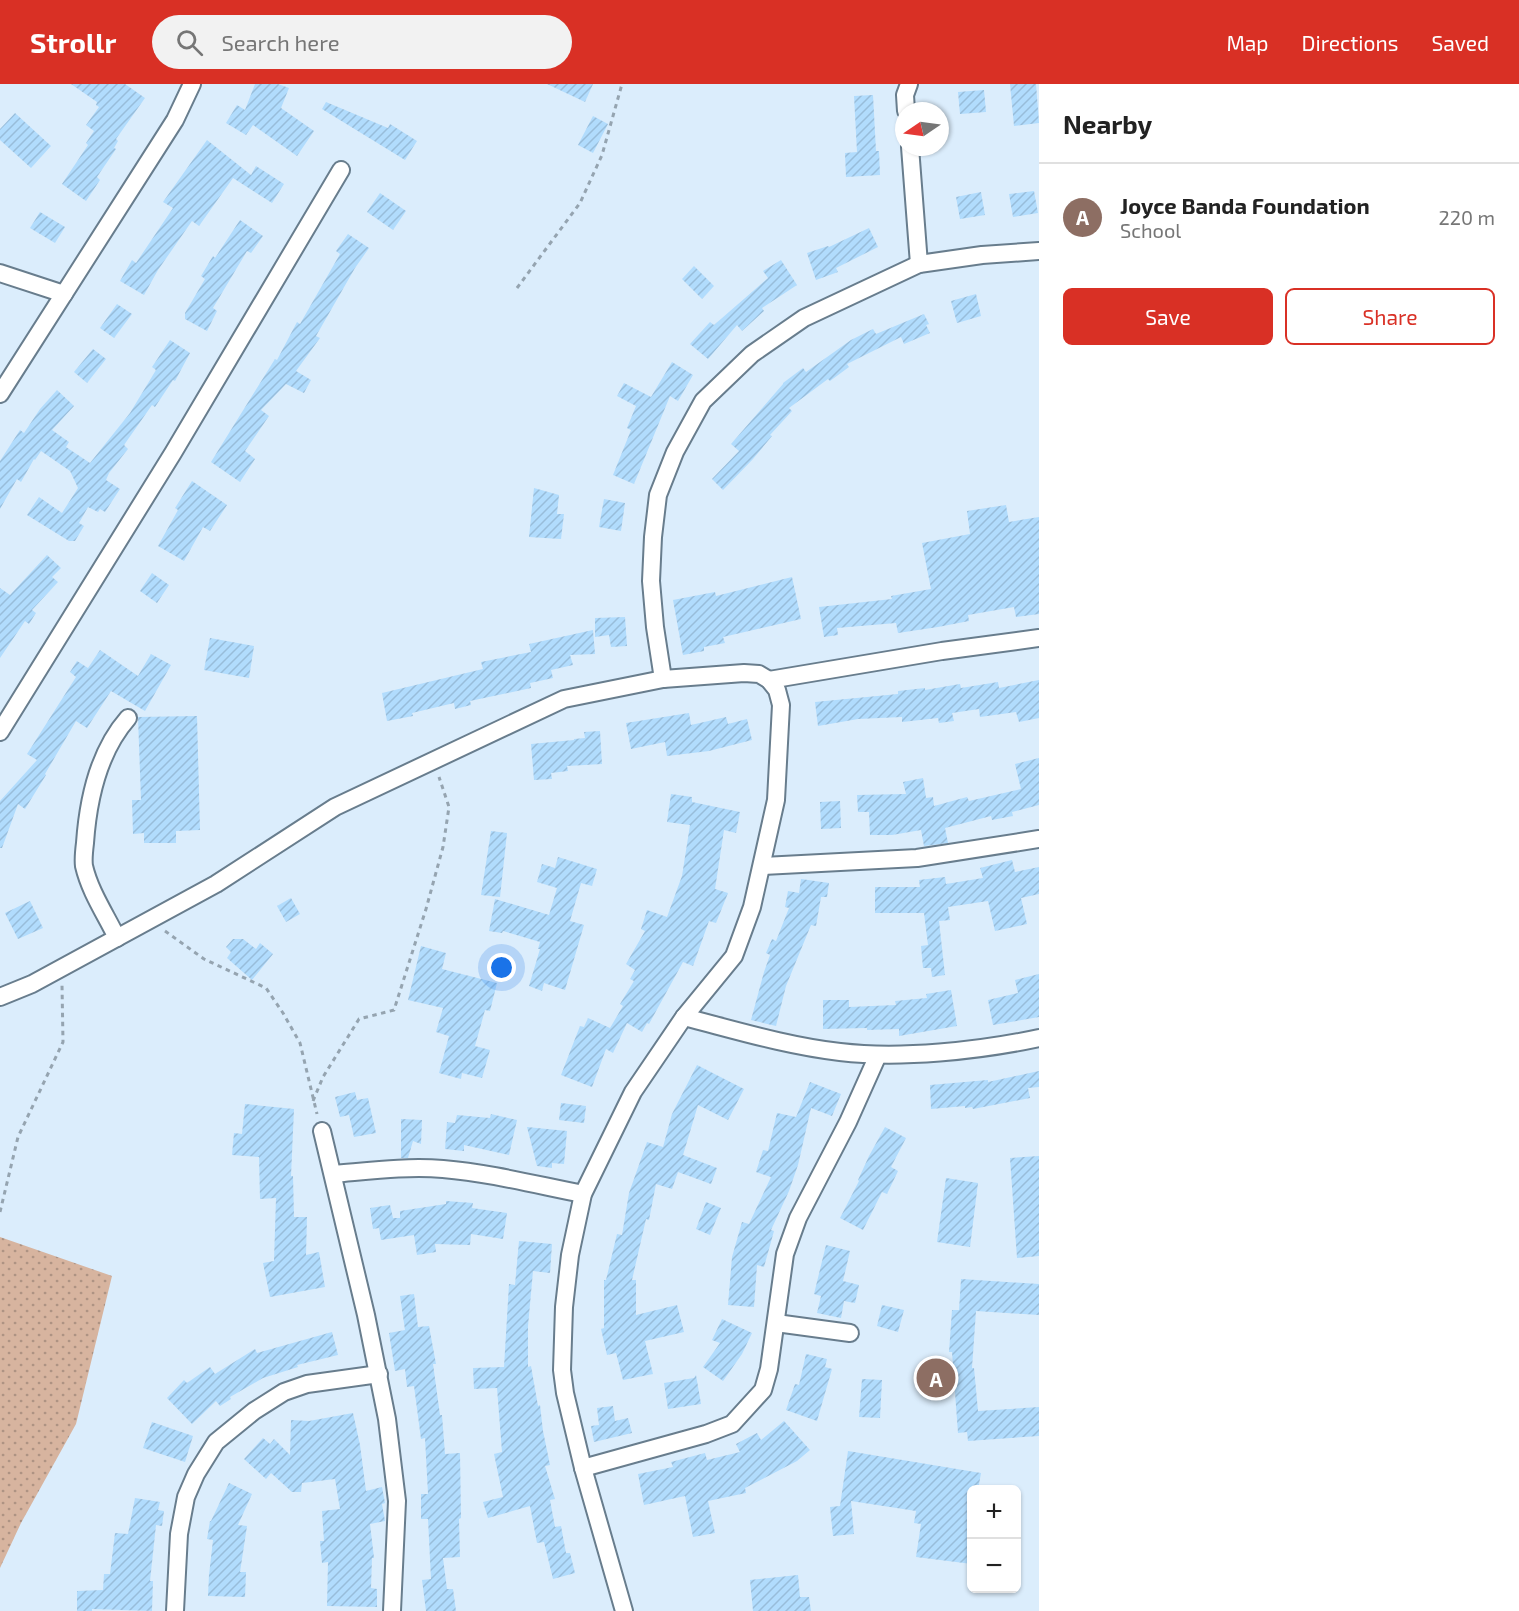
<!DOCTYPE html>
<meta charset="utf-8">
<style>
body{margin:0;font-family:"Exo 2",sans-serif;background:#f2f2f2;color:#222}
.controls{position:absolute;right:18px;bottom:18px;display:grid;overflow:hidden;border-radius:9px;box-shadow:0 2px 4px #0004}
.controls button{width:54px;height:54px;display:grid;place-items:center;padding:0;border:0;border-bottom:2px solid #e0e0e0;background:#fff;color:#222;font:30px sans-serif}
.compass{position:absolute;left:895px;top:18px;width:54px;height:54px;border-radius:50%;background:#fff;box-shadow:0 2px 4px #0004;rotate:257deg}
.you{position:absolute;left:502px;top:884px;width:21px;height:21px;margin:-15px;border:4px solid #fff;border-radius:50%;background:#1a73e8;box-shadow:0 0 0 9px #1a73e833}
.badge{display:grid;place-items:center;width:39px;height:39px;border-radius:50%;background:#d93025;color:#fff;font-size:20px;font-weight:700}
.pin{position:absolute;translate:-50% -50%;border:3px solid #fff;box-shadow:0 2px 6px #0006}
.list{margin:0;padding:0;list-style:none}
h2{display:flex;justify-content:space-between;align-items:center;height:78px;margin:0;padding:0 24px;font-size:26px}
h2 small{font-size:20px;font-weight:400;color:#767676}
.list li{display:grid;grid-template-columns:39px 1fr auto;gap:18px;align-items:center;box-sizing:border-box;height:108px;padding:0 24px;border-top:2px solid #e0e0e0}
.list b{display:block;font-size:22px;white-space:nowrap}
.list p{margin:0;font-size:20px;white-space:nowrap;color:#767676}
.list em{font-size:20px;font-style:normal;color:#767676}
.actions{display:flex;gap:12px;padding:18px 24px}
.actions a{flex:1;padding:14px 0;border:2px solid #d93025;border-radius:9px;text-align:center;font-size:21px;color:#d93025}
.actions .main{background:#d93025;color:#fff}
.icon{flex:none;width:33px;height:33px;fill:none;stroke:currentColor;stroke-width:2;stroke-linecap:round;stroke-linejoin:round}
.map{position:relative;flex:none;width:1039px;height:1527px;overflow:hidden}
header{display:flex;align-items:center;gap:36px;box-sizing:border-box;height:84px;padding:0 30px;background:#d93025;color:#fff}
header strong{font-size:28px}
nav{display:flex;gap:33px;margin-inline-start:auto;font-size:21px}
.search{width:420px;height:54px;background:#f2f2f2;display:flex;align-items:center;gap:15px;box-sizing:border-box;padding:0 21px;border-radius:33px;color:#767676;font-size:22px}
main{display:flex}
aside{flex:1;background:#fff}
.map>svg:first-child{display:block}
</style>
<header>
<strong>Strollr</strong>
<div class="search"><svg class="icon" aria-label="search" viewBox="0 0 24 24"><circle cx="10" cy="10" r="6"/><path d="M15 15l6 6"/></svg>Search here</div>
<nav><a>Map</a><a>Directions</a><a>Saved</a></nav>
</header>
<main>
<div class="map">
<svg width="1039" height="1527" viewBox="0 0 1039 1527">
<defs>
<pattern id="grass-dots" width="8" height="8" patternUnits="userSpaceOnUse" patternTransform="scale(1.5)"><rect width="8" height="8" fill="#d7b49f"/><path d="M2 2h.1M6 6h.1" fill="none" stroke="#ae9383" stroke-width="1.8" stroke-linecap="round"/></pattern>
<pattern id="building-hatch" width="6" height="6" patternUnits="userSpaceOnUse" patternTransform="scale(1.5)"><rect width="6" height="6" fill="#b1dcfd"/><path d="M-1 1l2-2M0 6l6-6M5 7l2-2" fill="none" stroke="#98bdda"/></pattern>
</defs>
<rect width="100%" height="100%" fill="#dbedfc"/>
<path fill="url(#grass-dots)" d="M0,1153L112,1192L76,1340L21,1439L0,1484Z"/>
<g fill="url(#building-hatch)">
<path d="M71,0H125L145,14L116,55L118,57L114,64L116,65L97,93L100,96L86,117L62,100L88,61L86,59L94,47L86,41L99,23L96,21L97,18Z"/>
<path d="M255,0H278L289,4L281,24L314,47L297,72L253,41L246,51L226,39L237,21L245,26Z"/>
<path d="M547,0H593L585,18Z"/>
<path d="M1010,0H1036L1039,39L1014,42Z"/>
<path d="M984,6L986,28L960,30L958,8Z"/>
<path d="M873,11L876,67H879L880,91L846,93L845,69L857,68L854,12Z"/>
<path d="M326,18L388,44L390,40L417,57L405,76L322,25Z"/>
<path d="M15,29L51,62L31,84L0,56V45Z"/>
<path d="M593,32L608,40L593,69L578,61Z"/>
<path d="M207,56L251,91L256,82L284,100L272,119L233,94L199,142L192,137L158,186L144,211L120,197L132,176L136,179L173,124L163,118Z"/>
<path d="M1034,107L1038,129L1013,133L1009,110Z"/>
<path d="M981,108L985,131L960,135L956,113Z"/>
<path d="M380,109L406,127L393,146L367,128Z"/>
<path d="M40,128L65,143L55,159L30,144Z"/>
<path d="M240,136L263,152L251,169L247,167L213,224L217,227L207,247L185,235V229L205,195L201,192L213,172L215,174Z"/>
<path d="M869,144L878,163L836,184L838,188L816,196L807,169L828,162L829,163Z"/>
<path d="M348,150L369,164L355,184L316,252L320,254L296,287L311,296L304,309L286,300L261,326L269,332L245,367L255,375L240,398L211,378L275,275L277,276L297,238L300,240L340,170L336,167Z"/>
<path d="M781,176L797,201L762,224L764,227L742,247L737,241L708,275L690,260L710,238L714,241L768,194L763,187Z"/>
<path d="M694,182L714,202L702,215L682,195Z"/>
<path d="M976,210L981,232L957,239L951,217Z"/>
<path d="M117,220L132,230L114,254L100,244Z"/>
<path d="M924,230L929,240L926,241L930,249L904,260L901,253L847,280L849,283L830,297L828,295L789,324L792,327L770,351L772,352L753,375L723,406L712,395L739,367L731,360L783,300V299L803,284L806,288L851,256L873,245L876,250Z"/>
<path d="M170,256L190,269L175,297L173,296L155,323L152,321L124,361L128,365L109,389L106,396L120,405L105,428L100,425L98,428L88,423L79,439L84,442L75,457H69L27,431L39,413L62,429L78,404L70,387L41,367L35,376L34,375L21,398L17,395L0,425V377L20,346L24,349L40,325L57,306L74,322L52,346L69,358L66,363L90,379L130,329L156,286L152,283Z"/>
<path d="M93,265L106,275L87,299L74,288Z"/>
<path d="M672,278L693,291L678,317L670,312L634,400L613,391L631,346L627,344L636,322L617,312L624,299L651,313Z"/>
<path d="M192,397L227,421L210,447L203,443L184,477L158,462L178,426L175,424Z"/>
<path d="M534,404L559,411L557,430H564L561,455L529,453Z"/>
<path d="M604,415L625,419L621,447L599,443Z"/>
<path d="M1006,421L1009,438L1039,433V530L1016,533L1014,523L968,531L969,537L938,543L898,549L896,539L837,544L838,551L824,553L819,523L892,515L891,512L931,505L922,459L970,450L967,427Z"/>
<path d="M47,471L61,484L52,493L58,498L32,526L36,529L29,540L25,537L0,574V504L10,511Z"/>
<path d="M152,489L169,501L157,519L140,507Z"/>
<path d="M792,493L801,535L723,553L725,559L704,563V567L683,571L673,516L715,508L716,512Z"/>
<path d="M625,533L627,562L611,563L609,551L595,553V534Z"/>
<path d="M593,546L595,570L570,571L573,581L551,586L553,594L530,599L531,604L470,617L471,621L455,625L454,619L412,629L413,632L387,637L382,609L483,585L481,578L531,568L529,560Z"/>
<path d="M210,554L254,562L249,594L204,586Z"/>
<path d="M100,566L138,592L151,570L171,581L145,627L111,607L87,644L76,637L45,690L46,691L25,725L18,720L2,764H0V717L37,676L27,670L76,593L70,588L77,577L88,584Z"/>
<path d="M1039,596V634L1019,638L1016,628L980,633L979,625L952,629L954,637L939,639L938,634L902,638V633L858,635L818,642L815,618L898,610V607L925,604V606L960,600L961,604L998,598L999,604Z"/>
<path d="M689,629L691,641L726,633L728,640L747,635L752,656L709,667L667,672L665,658L631,665L626,639Z"/>
<path d="M197,632L200,746L176,747V759H144V749L133,750L132,716H141L138,633Z"/>
<path d="M600,647L602,680L567,682L568,687L551,689L552,695L534,696L531,660L574,656V655L585,654L584,648Z"/>
<path d="M1039,674V721L1012,728L1013,732L992,736L991,732L945,744L948,759L924,762L921,746L892,751H870L869,728H858L857,711L906,710L903,698L923,694L926,714L933,713L934,722L967,713L969,717L1021,705L1015,680Z"/>
<path d="M671,710L692,713V718L740,728L736,749L724,746L715,805L728,809L716,839L709,837L693,882L683,878L649,940L647,939L642,948L627,939L613,969L606,965L592,1003L561,991L580,942L584,943L588,934L610,944L623,922L620,920L634,897L630,895L635,886L626,880L645,847L641,845L647,826L667,833L682,792L690,741L667,738Z"/>
<path d="M840,717L841,744L821,745L820,718Z"/>
<path d="M491,747L507,749L500,813L481,811Z"/>
<path d="M558,773L597,785L592,802L581,799L570,837L584,841L565,906L544,899L542,907L529,902L540,865H538L540,858L503,847L502,849L489,847L495,815L549,831L557,804L537,798L542,780L555,784Z"/>
<path d="M1012,776L1015,788L1039,783V810L1021,814L1027,840L995,847L988,817L948,823L950,836L939,837L945,891L932,893L931,884H923L921,862L928,861L924,829H875V803H920L919,796L945,793L946,800L983,794L980,784Z"/>
<path d="M801,795L829,799L827,813H821L816,842L811,841L786,902L776,942L751,936L764,888L770,871L766,869L772,855L776,857L789,824L785,823L788,807L799,809Z"/>
<path d="M291,814L300,830L286,838L277,822Z"/>
<path d="M30,817L43,844L18,855L5,829Z"/>
<path d="M233,855H243L256,865L260,859L273,870L252,896L227,874L231,868L226,863Z"/>
<path d="M421,862L446,869L442,885L497,899L490,927L485,926L475,962L490,966L482,994L462,989L461,995L439,989L449,952L436,948L443,924L408,916Z"/>
<path d="M1039,890V933L993,941L988,916L1018,909L1015,896Z"/>
<path d="M951,906L957,942L899,952V945L867,946V944L823,945V916H849V923L896,921L895,917L927,914L926,910Z"/>
<path d="M697,981L744,1005L728,1036L698,1021L683,1071L717,1084L711,1100L678,1088L672,1105L656,1100L649,1136L646,1135L632,1196H636V1231L677,1221L684,1248L645,1257L653,1290L623,1296L616,1269L607,1271L601,1245L604,1244V1196H606L617,1150L622,1151L629,1109L647,1058L663,1063L672,1030Z"/>
<path d="M1039,987V1003L1028,1004L1030,1014L973,1025L972,1023L965,1024V1022L931,1025L930,1001L988,996V998Z"/>
<path d="M810,998L841,1010L832,1032L811,1024L798,1081L789,1107L771,1146L774,1147L764,1183L757,1181L754,1223L728,1221L732,1173L742,1138L749,1140L771,1093L756,1088L763,1066L768,1067L777,1029L796,1033Z"/>
<path d="M355,1008L357,1016L368,1014L376,1049L354,1053L349,1031L340,1033L335,1013Z"/>
<path d="M561,1019L586,1022L584,1039L559,1036Z"/>
<path d="M245,1020L294,1025L291,1092H293L294,1133H307L306,1171L319,1168L325,1203L270,1213L263,1179L274,1177L276,1114L260,1115L259,1073L232,1071L234,1049L242,1050Z"/>
<path d="M491,1030L517,1036L509,1071L464,1061V1067L445,1065L447,1038L455,1039L457,1031L490,1034Z"/>
<path d="M401,1035L422,1036L421,1060L413,1057L408,1074H401Z"/>
<path d="M527,1043L567,1047L564,1080L552,1079V1084L537,1082Z"/>
<path d="M885,1043L906,1054L891,1083L898,1087L887,1110L882,1108L863,1146L840,1134L859,1097L858,1096L869,1072Z"/>
<path d="M1039,1072V1172L1017,1174L1010,1074Z"/>
<path d="M946,1094L978,1099L970,1163L937,1158Z"/>
<path d="M446,1117L473,1119L472,1124L507,1129L503,1155L471,1150L470,1161L435,1160L436,1168L417,1171L414,1151L381,1156L379,1144L373,1145L370,1124L390,1121L393,1134H400V1127L446,1120Z"/>
<path d="M706,1118L721,1124L710,1151L696,1145Z"/>
<path d="M519,1157L552,1160L550,1189L533,1187L528,1242V1283L531,1282L538,1322L540,1321L543,1347L550,1381L545,1382L555,1415L550,1416L555,1443L561,1442L566,1469H570L575,1489L553,1495L544,1458L537,1459L530,1422L488,1434L483,1418L503,1413L494,1370L502,1368L497,1304L474,1305L473,1284L504,1283L509,1200L515,1201Z"/>
<path d="M826,1161L850,1167L843,1197L859,1201L855,1219L844,1217L841,1234L817,1229L821,1212L814,1210Z"/>
<path d="M961,1195L1039,1200V1231L976,1227L972,1284H974L978,1327L1039,1323V1352L968,1357L967,1348L958,1349L952,1268H949L952,1226H959Z"/>
<path d="M414,1210L418,1243L429,1242L436,1280H433L440,1331H442L445,1370L460,1369L461,1434L459,1435L460,1473L443,1474L447,1505H453L456,1527H426L422,1496L431,1495L428,1435H421V1410H428L425,1354L421,1355L414,1302L407,1303L405,1285L395,1287L389,1249L405,1246L400,1212Z"/>
<path d="M882,1221L904,1226L898,1248L877,1242Z"/>
<path d="M722,1235L752,1249L742,1270L723,1297L703,1283L720,1259L712,1256Z"/>
<path d="M332,1248L338,1271L297,1281L298,1283L263,1294L230,1313L231,1315L220,1322L216,1317L192,1340L167,1314L184,1296L187,1299L210,1283L215,1290L255,1265L257,1269Z"/>
<path d="M806,1270L827,1275L825,1283L832,1285L817,1337L786,1326L795,1300L799,1301Z"/>
<path d="M696,1291L701,1320L668,1325L664,1299L694,1294Z"/>
<path d="M862,1295L882,1296L880,1334L859,1333Z"/>
<path d="M613,1322L615,1337L628,1334L632,1349L594,1358L591,1342L599,1341L597,1324Z"/>
<path d="M353,1329L360,1361L366,1407L382,1403L385,1419L382,1420L385,1437L370,1440L374,1474H372L371,1504L377,1505V1523L327,1522L328,1478L322,1479L320,1457H324L322,1427L340,1425L335,1395L302,1399L301,1408H292L271,1389L266,1395L244,1375L263,1354L270,1360L274,1355L290,1371L291,1336L309,1337Z"/>
<path d="M784,1337L810,1366L797,1377L745,1404L746,1409L708,1417L715,1449L693,1453L685,1412L644,1421L638,1390L673,1383L671,1378L705,1369L707,1376L740,1368L736,1360L757,1349L761,1356Z"/>
<path d="M152,1338L193,1352L185,1378L143,1364Z"/>
<path d="M848,1367L981,1389L978,1406H972V1480L916,1473L921,1440L914,1439L916,1427L851,1417L854,1450L833,1452L830,1423L840,1422Z"/>
<path d="M229,1399L252,1410L238,1441L247,1442L240,1488H246L245,1513L208,1512L209,1491L213,1456L207,1455L210,1437H211Z"/>
<path d="M135,1414L160,1418L158,1426L164,1427L162,1442L156,1441L150,1497H153L152,1527L92,1525V1527H77V1507L103,1506L104,1490H110L115,1449L128,1450Z"/>
<path d="M798,1491L800,1513H809L811,1527H753L750,1496Z"/>
</g>
<g fill="none" stroke-linecap="round" stroke-linejoin="round">
<defs>
<g id="minor">
<path d="M906,27L905,11L909,0"/>
<path d="M910,63L919,180"/>
<path d="M0,189L64,210"/>
<path d="M0,310L175,36L192,0"/>
<path d="M663,595L655,543L651,497L653,453L658,411L675,368L703,317L752,270L804,234L919,180L982,171L1039,167"/>
<path d="M769,596L942,567L1039,554"/>
<path d="M0,648L173,369L341,86"/>
<path d="M763,782L917,774L1039,755"/>
<path d="M117,854C106,831 90,808 84,782C83,775 84,767 85,759C88,716 99,667 128,634"/>
<path d="M0,913L32,900L216,800L335,723L564,615L663,595L744,589L759,590L769,596L777,606L781,621L776,716L752,823L734,872L684,933L633,1008L583,1110L570,1171L564,1223L562,1286L565,1309L583,1384L624,1527"/>
<path d="M684,933C735,946 787,962 840,968C900,975 979,967 1039,954"/>
<path d="M322,1047L366,1231L387,1335L397,1417L392,1527"/>
<path d="M333,1090C369,1087 406,1082 443,1085C490,1089 537,1101 583,1110"/>
<path d="M776,1239L850,1249"/>
<path d="M583,1384L706,1350L732,1340L763,1306L769,1285L785,1170L798,1134L848,1038L878,971"/>
<path d="M175,1527L179,1450L186,1413L196,1390L216,1358L254,1327L284,1308L307,1300L379,1290"/>
</g>
</defs>
<use href="#minor" stroke="#687d8d" stroke-width="20"/>
<g stroke="#95a4b0" stroke-width="3" stroke-dasharray="4.5 4.5" stroke-linecap="butt">
<path d="M517,204L580,119L602,71L622,0"/>
<path d="M165,847L204,875L266,904L283,929L300,959L317,1030"/>
<path d="M313,1017L323,993L359,935L394,926L426,825L443,763L449,723L439,693"/>
<path d="M0,1128L18,1053L63,958L62,901"/>
</g>
<use href="#minor" stroke="#fff" stroke-width="16"/>
</g>
</svg>
<div class="controls">
<button>+</button>
<button>−</button>
</div>
<svg class="compass" viewBox="-18 -18 36 36"><path d="M0-13l5 13h-10z" fill="#e53935"/><path d="M0 13l5-13h-10z" fill="#767676"/></svg>
<div class="you"></div>
<div class="pin badge" style="left:936px;top:1294px;background:#8d6e63">A</div>
</div>
<aside>
<h2>Nearby<small></small></h2>
<ul class="list">
<li><span class="badge" style="background:#8d6e63">A</span><div><b>Joyce Banda Foundation</b><p>School</p></div><em>220 m</em></li>
</ul>
<div class="actions"><a class="main">Save</a><a>Share</a></div>
</aside>
</main>
